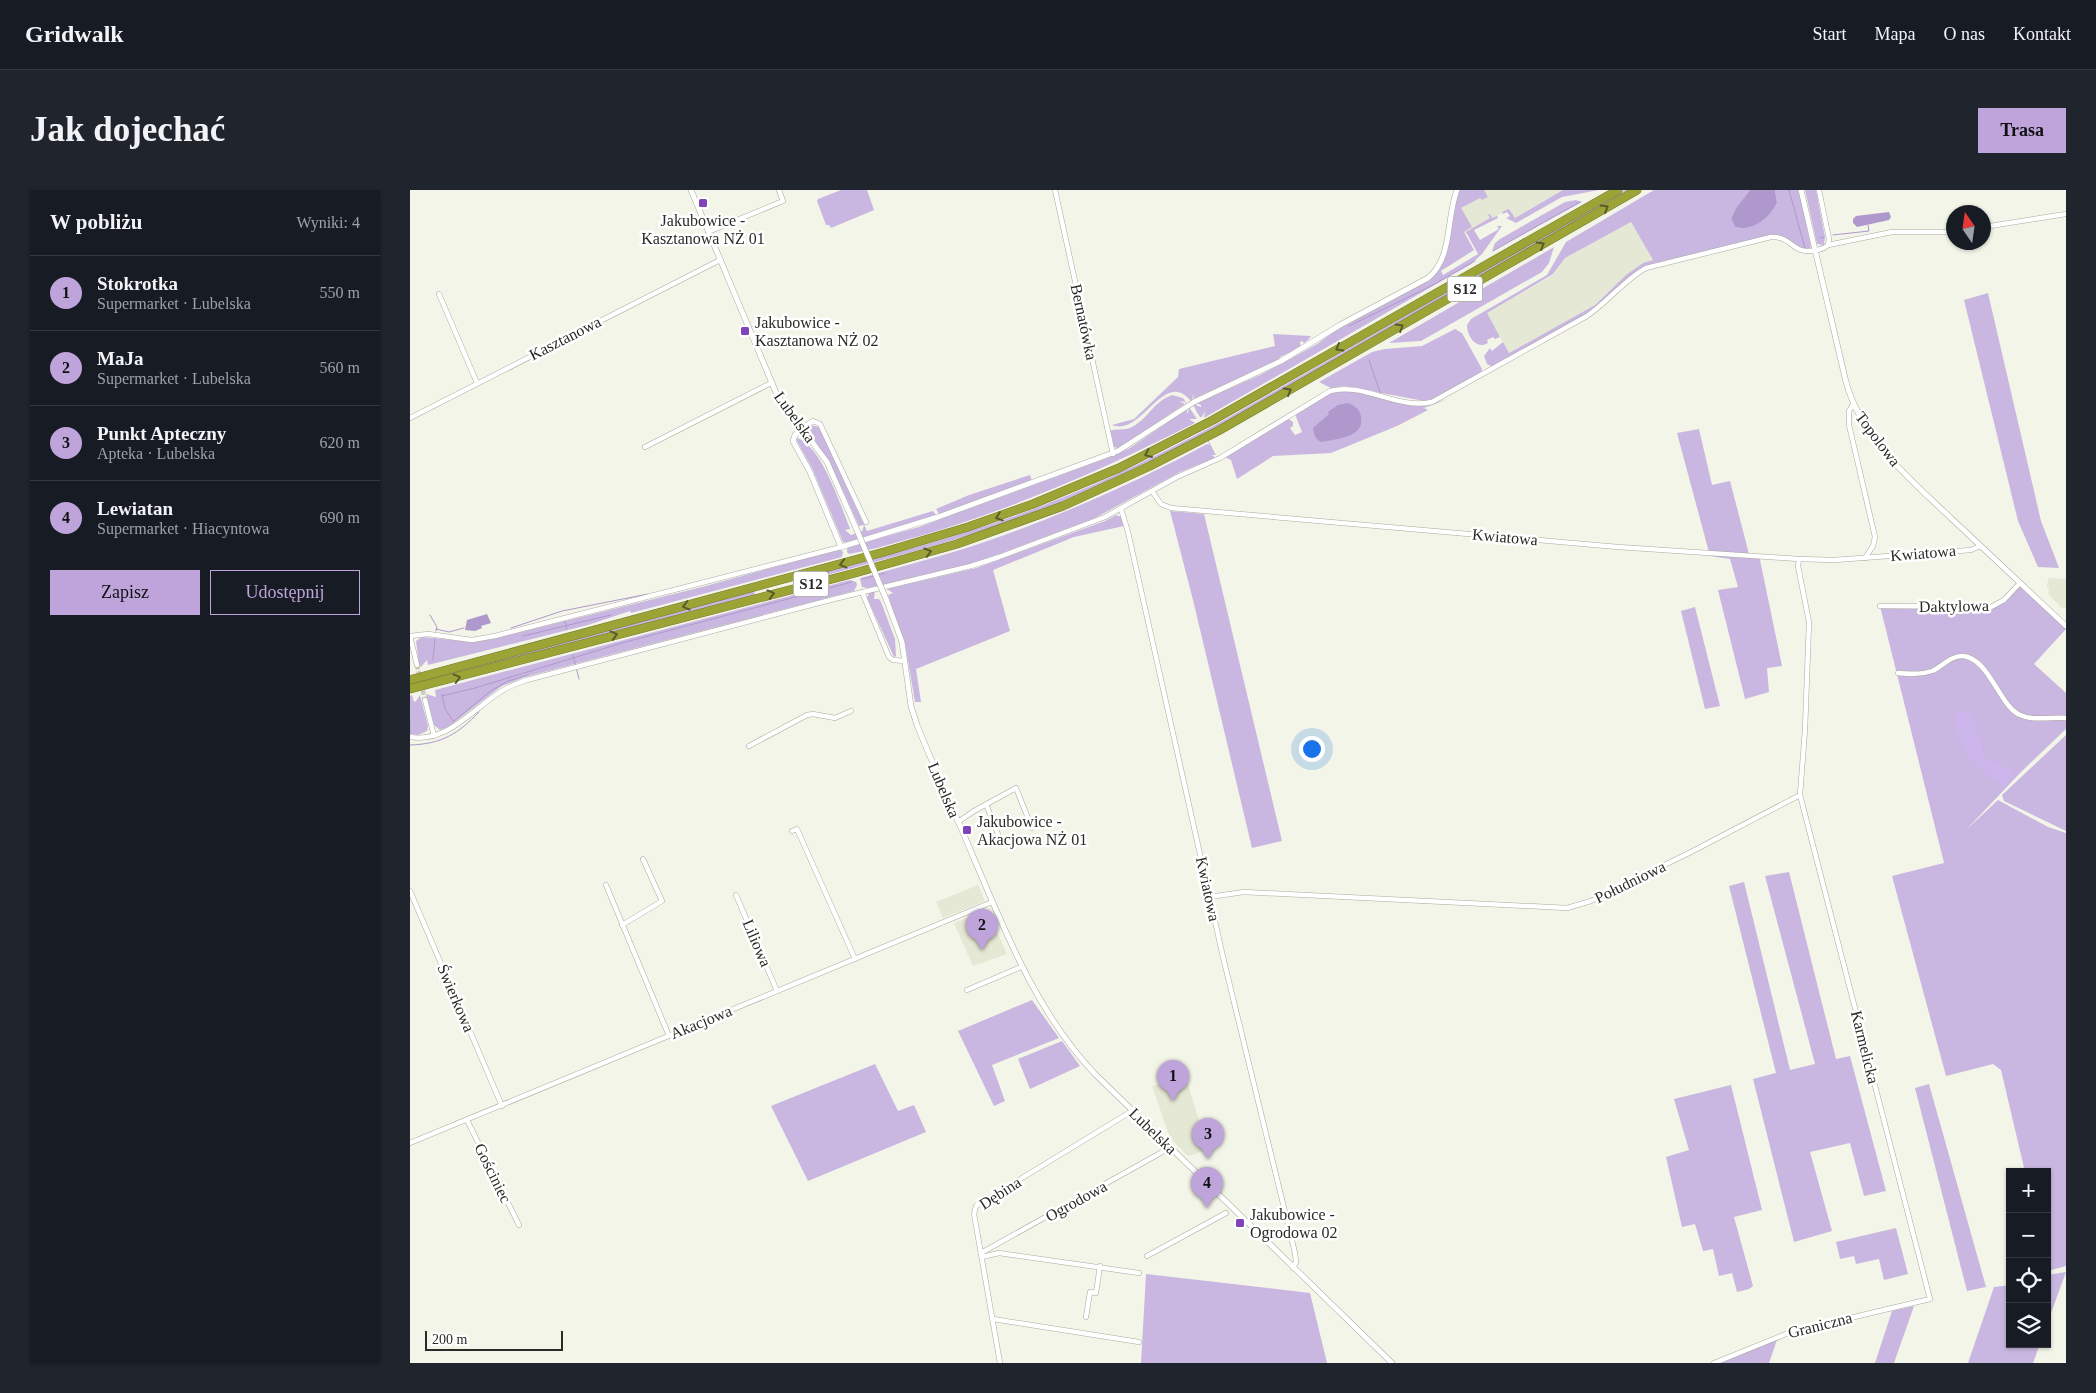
<!DOCTYPE html>
<html lang="pl">
<meta charset="utf-8">
<style>
body{margin:0;font-family:Georgia,serif;background:#20242c;color:#f1f3f6}
.controls{position:absolute;right:15px;bottom:15px;display:grid;overflow:hidden;border-radius:0px;box-shadow:0 1px 4px #0004}
.controls button{width:45px;height:45px;display:grid;place-items:center;padding:0;border:0;border-bottom:1px solid #363941;background:#171b24;color:#f1f3f6;font:25px sans-serif}
.compass{position:absolute;left:1536px;top:15px;width:45px;height:45px;border-radius:50%;background:#171b24;box-shadow:0 1px 4px #0004;rotate:347deg}
.scale{position:absolute;left:15px;bottom:12px;width:138px;box-sizing:border-box;padding-left:5px;border:2px solid #2a2b26;border-top:0;font-size:14px;line-height:18px;white-space:nowrap;color:#2a2b26;-webkit-text-stroke:4px #fff;paint-order:stroke}
.you{position:absolute;left:901px;top:558px;width:18px;height:18px;margin:-12px;border:4px solid #fff;border-radius:50%;background:#1a73e8;box-shadow:0 0 0 8px #1a73e833}
.badge{display:grid;place-items:center;width:32px;height:32px;border-radius:50%;background:#bea4db;color:#111;font-size:16px;font-weight:700}
.pin{position:absolute;translate:-50% -41px;filter:drop-shadow(0 1px 2px #0008)}
.pin::after{content:'';position:absolute;top:26px;width:18px;height:15px;background:inherit;clip-path:polygon(0 0,100% 0,50% 100%)}
.list{margin:0;padding:0;list-style:none}
h2{display:flex;justify-content:space-between;align-items:center;height:65px;margin:0;padding:0 20px;font-size:21px}
h2 small{font-size:16px;font-weight:400;color:#9ea1a6}
.list li{display:grid;grid-template-columns:32px 1fr auto;gap:15px;align-items:center;box-sizing:border-box;height:75px;padding:0 20px;border-top:1px solid #363941}
.list b{display:block;font-size:19px;white-space:nowrap}
.list p{margin:0;font-size:16px;white-space:nowrap;color:#9ea1a6}
.list em{font-size:16px;font-style:normal;color:#9ea1a6}
.actions{display:flex;gap:10px;padding:15px 20px}
.actions a{flex:1;padding:11px 0;border:1px solid #bea4db;border-radius:0px;text-align:center;font-size:18px;color:#bea4db}
.actions .main{background:#bea4db;color:#111}
.icon{flex:none;width:28px;height:28px;fill:none;stroke:currentColor;stroke-width:2;stroke-linecap:round;stroke-linejoin:round}
.map{position:relative;flex:none;width:1656px;height:1173px;overflow:hidden;border-radius:0px}
header{display:flex;align-items:center;gap:30px;box-sizing:border-box;height:70px;padding:0 25px;background:#171b24;border-bottom:1px solid #363941}
header strong{font-size:24px}
nav{display:flex;gap:28px;margin-inline-start:auto;font-size:18px}
.intro{display:flex;align-items:center;justify-content:space-between;box-sizing:border-box;height:120px;padding:0 30px}
h1{margin:0;font-size:35px}
.button{padding:12px 22px;border-radius:0px;background:#bea4db;color:#111;font-size:18px;font-weight:700}
main{display:flex;gap:30px;padding:0 30px}
aside{flex:1;background:#171b24;border-radius:0px;box-shadow:0 1px 4px #0004}
.map>svg:first-child{display:block}
</style>
<header>
<strong>Gridwalk</strong>
<nav><a>Start</a><a>Mapa</a><a>O nas</a><a>Kontakt</a></nav>
</header>
<div class="intro"><h1>Jak dojechać</h1><a class="button">Trasa</a></div>
<main>
<aside>
<h2>W pobliżu<small>Wyniki: 4</small></h2>
<ul class="list">
<li><span class="badge">1</span><div><b>Stokrotka</b><p>Supermarket · Lubelska</p></div><em>550 m</em></li>
<li><span class="badge">2</span><div><b>MaJa</b><p>Supermarket · Lubelska</p></div><em>560 m</em></li>
<li><span class="badge">3</span><div><b>Punkt Apteczny</b><p>Apteka · Lubelska</p></div><em>620 m</em></li>
<li><span class="badge">4</span><div><b>Lewiatan</b><p>Supermarket · Hiacyntowa</p></div><em>690 m</em></li>
</ul>
<div class="actions"><a class="main">Zapisz</a><a>Udostępnij</a></div>
</aside>
<div class="map">
<svg width="1656" height="1173" viewBox="0 0 1656 1173">
<rect width="100%" height="100%" fill="#f3f5e8"/>
<g fill="#e5e8d4">
<path d="M1054,0H1153L1104,28L1099,19L1053,46L1047,19Z"/>
<path d="M1221,32L1243,70L1216,85L1185,115L1099,163L1076,123L1143,85L1155,68Z"/>
<path d="M1639,388L1656,389V418H1652L1638,404L1639,398L1636,397Z"/>
<path d="M568,695L575,711L533,728L526,712Z"/>
<path d="M577,720L597,764L563,776L544,733Z"/>
<path d="M776,888L798,960L778,966L760,948L742,896Z"/>
</g>
<g fill="#c9b7e1">
<path d="M431,0H457L464,20L421,38L419,35H416L407,11L408,9Z"/>
<path d="M1049,0H1074L1078,7L1072,10L1070,8L1051,18L1062,37L1054,42L1064,60L1031,81L1033,85L1068,64L1056,42L1080,28L1078,25L1080,24L1082,28L1087,26L1088,28L1064,40L1070,50L1089,39L1087,36H1092L1072,64L1061,74L794,228L795,221L792,227H790C786,222 784,215 780,210C753,179 732,247 702,235L724,229L768,187L769,179L865,156L863,144L901,146L898,150L894,153L892,151L890,152L891,157L870,167L866,172L783,209L784,203L782,209L786,215L791,217V215L786,213L850,185L880,169L907,154L929,138L1017,90C1038,74 1039,23 1049,0Z"/>
<path d="M1153,0H1189L1152,7L1106,33L1096,28L1100,26L1097,22L1093,24L1092,22L1099,19L1105,28Z"/>
<path d="M1215,0H1222L817,232C757,263 698,294 635,319C563,347 487,366 413,386L412,383C486,363 562,343 634,315C696,291 757,261 816,229Z"/>
<path d="M1244,0H1340L1326,18L1321,29L1325,37C1341,42 1360,28 1367,13L1365,0H1389L1401,57L1399,59C1384,59 1377,44 1361,45L1244,74L1226,82L1186,118L1083,177L1077,174L1074,166L1080,158L1082,161L1093,152L1099,163L1185,115L1216,85L1233,73L1243,70L1221,32L1155,68L1143,84L1077,123L1090,147L1085,149L1083,147L1077,150L1078,153C1066,160 1057,146 1057,135L1061,129L1137,85L1156,52Z"/>
<path d="M1395,0H1406L1415,47L1414,55L1407,54Z"/>
<path d="M1166,10L1172,12L1082,61L1085,53L1090,49L1155,12Z"/>
<path d="M1144,57L1139,73L1132,82L1011,151L979,153Z"/>
<path d="M1578,103L1631,331L1649,378L1628,377L1608,331L1554,110Z"/>
<path d="M1045,139L1052,143L1072,179L1071,183L1022,209L1014,211L934,196L921,198L909,192L962,162L975,159L1012,156Z"/>
<path d="M935,200L1021,214L1038,209L1014,218L1018,220L987,236L921,263L863,266L827,289L821,270L815,267L877,228L883,232V236L880,238L885,245L892,242L885,224C901,213 915,202 935,200Z"/>
<path d="M762,205L773,208L787,229H779L785,233C696,278 606,318 510,346C487,352 463,360 439,364L437,362V358L440,356L509,337L700,267L720,258L777,219V224L779,219L775,212L769,211L775,214L708,258L703,257L699,241C706,238 714,241 722,237C739,228 743,212 762,205Z"/>
<path d="M400,235L409,237L457,341L523,321L526,325L437,353L433,352L402,278L387,251V248C411,255 430,314 439,336L440,339L435,340L441,345L452,341L454,336L453,335L449,336L421,275L399,242Z"/>
<path d="M1289,239L1302,295L1320,291L1339,364L1349,365L1372,476L1357,478L1359,502L1335,509L1308,400L1328,397L1320,369L1300,366L1267,243Z"/>
<path d="M798,250L806,265H802L805,268L770,282L685,328L568,372L458,398L452,397L450,389L451,388C501,374 552,361 600,343C668,318 734,288 797,254L799,255Z"/>
<path d="M620,285L622,292L529,324L526,319L559,305Z"/>
<path d="M760,321L794,324L872,651L842,658L783,410Z"/>
<path d="M706,325L712,327L714,336L664,347L583,380L600,441L506,479L511,512H505L496,459L478,405L483,403L477,399L566,378L695,331Z"/>
<path d="M430,359L433,362L432,367L221,423L220,421L178,435L18,475L17,470L11,477L9,474L6,451L12,447L54,451L83,449L292,397Z"/>
<path d="M440,390L446,392L447,395L444,401L115,487L92,496L38,537L30,540L24,535L16,504L26,507L25,500Z"/>
<path d="M1610,395L1656,439L1624,474L1656,503V539L1612,581L1556,640L1588,610L1638,637L1656,643V1076L1638,1081L1637,982H1615L1591,880L1583,874L1536,886L1482,686L1534,673L1470,416L1578,420L1593,412Z"/>
<path d="M344,401L345,405L0,495V491Z"/>
<path d="M465,401L464,409H469L471,412L485,449L486,466L484,467L457,408L459,403Z"/>
<path d="M1285,417L1310,516L1295,519L1271,421Z"/>
<path d="M2,505L4,512L6,511L10,505L18,536L17,541L8,545L0,544V506Z"/>
<path d="M1656,545V641L1594,611L1592,605Z"/>
<path d="M1379,682L1426,869L1440,866L1476,1001L1454,1006L1440,953L1400,962L1422,1041L1384,1052L1343,889L1366,883L1319,696L1334,692L1380,880L1405,874L1355,686Z"/>
<path d="M622,810L649,848L582,875L595,911L584,916L548,841Z"/>
<path d="M652,851L670,876L620,899L608,869Z"/>
<path d="M465,874L488,921L504,915L516,942L398,991L361,916Z"/>
<path d="M1519,894L1576,1097L1557,1101L1505,898Z"/>
<path d="M1321,895L1352,1020L1324,1027L1343,1096L1339,1099L1327,1102L1322,1083L1309,1086L1303,1059L1293,1061L1285,1034L1272,1037L1256,967L1279,960L1264,909Z"/>
<path d="M1486,1038L1498,1084L1474,1090L1469,1069L1446,1074L1444,1066L1430,1069L1426,1052Z"/>
<path d="M1656,1082L1637,1134V1085Z"/>
<path d="M736,1084L900,1103L917,1173H731Z"/>
<path d="M1600,1095V1154H1630L1623,1173H1558L1584,1097Z"/>
<path d="M1504,1116L1484,1173H1465L1482,1121Z"/>
<path d="M1368,1147L1359,1173H1311Z"/>
</g>
<path fill="#ccb6eb" d="M1546,522H1564L1567,545L1572,551L1573,566L1606,582L1594,597C1567,579 1541,558 1546,522Z"/>
<g fill="#ae98cc">
<path d="M1340,0H1365L1367,13C1360,28 1342,42 1325,37L1321,29L1326,18Z"/>
<path d="M1479,22L1481,27L1479,30L1447,37L1443,33V29L1446,26Z"/>
<path d="M938,213C945,216 950,219 951,227C955,248 925,249 911,252C905,249 904,244 903,238L919,224L918,222L928,215Z"/>
<path d="M77,424L81,433L71,436L72,438L65,441L55,440L57,430Z"/>
</g>
<g fill="none" stroke-linecap="round" stroke-linejoin="round">
<g stroke="#ae98cc" stroke-width="1">
<path d="M1379,0L1395,58"/>
<path d="M1423,45L1459,41L1458,35"/>
<path d="M1410,48L1414,47"/>
<path d="M1083,61L1170,12"/>
<path d="M939,136L1021,96L1065,71"/>
<path d="M959,170L971,205"/>
<path d="M467,385L475,383"/>
<path d="M452,389L464,386"/>
<path d="M20,425L27,437L26,441"/>
<path d="M155,432L157,439"/>
<path d="M101,438L152,421L238,404"/>
<path d="M26,439L39,442L54,438"/>
<path d="M113,446L201,425"/>
<path d="M163,465L169,489"/>
<path d="M23,470L25,449"/>
<path d="M32,504L35,519L44,532"/>
<path d="M32,506L65,498L212,453L442,392"/>
<path d="M44,531L82,500L98,491L118,485"/>
<path d="M0,532V543"/>
<path d="M0,555C32,554 48,544 69,522"/>
</g>
<path stroke="#cbcdc1" stroke-width="4.5" stroke-dasharray="4.5 2" stroke-linecap="butt" d="M7,475L15,510"/>
<defs>
<g id="minor">
<path d="M645,0L703,264"/>
<path d="M1409,0L1419,49L1418,55"/>
<path d="M1574,37L1656,24"/>
<path d="M298,42L373,11L369,0"/>
<path d="M29,104L67,193"/>
<path d="M1443,215L1439,221V235L1465,347L1463,356L1455,368"/>
<path d="M0,228L310,70"/>
<path d="M392,238L403,231L410,234L456,332"/>
<path d="M235,257L361,193"/>
<path d="M742,301L751,314L761,318L1208,357L1389,369L1424,370L1561,360L1570,356"/>
<path d="M711,319L718,342L813,767L885,1063L886,1072L883,1078"/>
<path d="M452,402L479,467L483,470L495,471"/>
<path d="M1470,416L1581,417L1594,410L1610,393"/>
<path d="M0,446L18,444L62,450L85,446L431,357"/>
<path d="M0,446L7,475"/>
<path d="M1488,483C1499,484 1511,485 1522,481C1531,477 1542,465 1553,466C1579,468 1590,517 1610,525C1623,531 1642,527 1656,528"/>
<path d="M15,510L24,546"/>
<path d="M0,547C38,553 62,519 92,501C99,496 108,493 117,490L424,409L561,376L589,367L695,327L767,287L810,268L920,201C953,192 989,220 1022,212L1177,126C1198,112 1214,90 1236,78L1361,47C1383,46 1382,66 1407,60C1411,59 1414,59 1418,55L1482,42H1544"/>
<path d="M339,556L397,525L403,524L425,528L441,521"/>
<path d="M576,614L591,652"/>
<path d="M548,632L564,621L606,598L622,638"/>
<path d="M382,641L387,639L445,769"/>
<path d="M196,695L259,846"/>
<path d="M0,701L92,916"/>
<path d="M326,705L367,801"/>
<path d="M799,707L834,702L1157,718L1181,711L1281,662L1390,605L1395,540L1399,432L1388,376L1389,369"/>
<path d="M212,735L252,711L233,669"/>
<path d="M557,800L611,777"/>
<path d="M57,930L109,1035"/>
<path d="M0,953L582,712"/>
<path d="M571,1063L754,961L759,957"/>
<path d="M737,1066L816,1023"/>
<path d="M572,1067L589,1063L729,1083"/>
<path d="M676,1127L680,1102L686,1103L690,1076"/>
<path d="M583,1129L729,1152"/>
<path d="M590,1173L564,1024L566,1016L722,921"/>
<path d="M1304,1173L1381,1142L1520,1109L1390,605"/>
</g>
<g id="tertiary">
<path d="M281,0L367,205L417,272L446,338"/>
<path d="M1391,0L1436,192C1452,250 1500,289 1542,329C1580,365 1618,400 1656,436"/>
<path d="M392,238L385,245L383,251L400,282L431,357L528,327L708,261L784,212L871,171L930,135L1018,88C1043,68 1036,28 1047,0"/>
<path d="M476,409L492,452L501,516L507,535C525,580 546,625 565,671C597,746 628,824 685,884L982,1173"/>
</g>
<g id="motorway">
<path d="M0,490L474,362L558,337L623,314L709,278L803,230L1208,0"/>
<path d="M0,499L445,383L547,354L653,316L740,276L808,241L1227,0"/>
</g>
</defs>
<use href="#minor" stroke="#a9aa9e" stroke-width="5.5"/>
<use href="#tertiary" stroke="#a9aa9e" stroke-width="6"/>
<use href="#motorway" stroke="#747a30" stroke-width="9"/>
<use href="#minor" stroke="#fff" stroke-width="4.5"/>
<use href="#tertiary" stroke="#fff" stroke-width="5"/>
<use href="#motorway" stroke="#9ca436" stroke-width="8"/>
<defs>
<path id="tertiary-bridge" d="M446,338L476,409"/>
</defs>
<use href="#tertiary-bridge" stroke="#a9aa9e" stroke-width="6" stroke-linecap="butt"/>
<use href="#tertiary-bridge" stroke="#fff" stroke-width="5"/>
</g>
<defs><path id="oneway-chevron" d="M-2-3.5L2.5 0L-2 3.5" fill="none" stroke-width="1.6" stroke-linecap="round" stroke-linejoin="round" transform="scale(1.25)"/></defs>
<g stroke="#585b2c">
<use href="#oneway-chevron" transform="translate(1195 18) rotate(-30)"/>
<use href="#oneway-chevron" transform="translate(1131 55) rotate(-30)"/>
<use href="#oneway-chevron" transform="translate(990 137) rotate(-31)"/>
<use href="#oneway-chevron" transform="translate(929 158) rotate(150)"/>
<use href="#oneway-chevron" transform="translate(878 201) rotate(-30)"/>
<use href="#oneway-chevron" transform="translate(738 264) rotate(156)"/>
<use href="#oneway-chevron" transform="translate(589 327) rotate(161)"/>
<use href="#oneway-chevron" transform="translate(518 362) rotate(-16)"/>
<use href="#oneway-chevron" transform="translate(433 374) rotate(165)"/>
<use href="#oneway-chevron" transform="translate(361 404) rotate(-15)"/>
<use href="#oneway-chevron" transform="translate(276 416) rotate(165)"/>
<use href="#oneway-chevron" transform="translate(204 445) rotate(-15)"/>
<use href="#oneway-chevron" transform="translate(47 488) rotate(-15)"/>
</g>
<g fill="#7f44ba" stroke="#fff" stroke-width="2">
<rect x="288" y="8" width="10" height="10" rx="2.5"/>
<rect x="330" y="136" width="10" height="10" rx="2.5"/>
<rect x="552" y="635" width="10" height="10" rx="2.5"/>
<rect x="825" y="1028" width="10" height="10" rx="2.5"/>
</g>
<g text-anchor="middle" dominant-baseline="central" stroke-width="5" stroke-linejoin="round" paint-order="stroke">
<g fill="#fff" stroke="#6a6b67" stroke-width="1">
<rect x="1037.5" y="86.5" width="35" height="25" rx="4"/>
<rect x="383.5" y="381.5" width="35" height="25" rx="4"/>
</g>
<g font-size="15" font-weight="bold" fill="#2a2b26">
<text x="1055" y="99">S12</text>
<text x="401" y="394">S12</text>
</g>
<g font-size="16" fill="#2a2b26" stroke="#fff" text-anchor="start">
<text x="293" y="30" text-anchor="middle">Jakubowice -<tspan x="293" dy="18">Kasztanowa NŻ 01</tspan></text>
<text x="345" y="132">Jakubowice -<tspan x="345" dy="18">Kasztanowa NŻ 02</tspan></text>
<text x="567" y="631">Jakubowice -<tspan x="567" dy="18">Akacjowa NŻ 01</tspan></text>
<text x="840" y="1024">Jakubowice -<tspan x="840" dy="18">Ogrodowa 02</tspan></text>
</g>
<g font-size="16" fill="#2a2b26" stroke="#fff">
<text transform="translate(674 132) rotate(78)">Bernatówka</text>
<text transform="translate(155 148) rotate(-27)">Kasztanowa</text>
<text transform="translate(385 227) rotate(54)">Lubelska</text>
<text transform="translate(1468 249) rotate(53)">Topolowa</text>
<text transform="translate(1095 347) rotate(5)">Kwiatowa</text>
<text transform="translate(1513 363) rotate(-5)">Kwiatowa</text>
<text transform="translate(1544 416) rotate(-1)">Daktylowa</text>
<text transform="translate(534 600) rotate(67)">Lubelska</text>
<text transform="translate(1220 692) rotate(-26)">Południowa</text>
<text transform="translate(798 699) rotate(78)">Kwiatowa</text>
<text transform="translate(347 753) rotate(67)">Liliowa</text>
<text transform="translate(46 808) rotate(67)">Świerkowa</text>
<text transform="translate(291 832) rotate(-22)">Akacjowa</text>
<text transform="translate(1455 857) rotate(76)">Karmelicka</text>
<text transform="translate(743 941) rotate(44)">Lubelska</text>
<text transform="translate(83 983) rotate(64)">Gościniec</text>
<text transform="translate(590 1003) rotate(-33)">Dębina</text>
<text transform="translate(666 1011) rotate(-29)">Ogrodowa</text>
<text transform="translate(1410 1135) rotate(-14)">Graniczna</text>
</g>
</g>
</svg>
<div class="controls">
<button>+</button>
<button>−</button>
<button><svg class="icon" aria-label="locate" viewBox="0 0 24 24"><circle cx="12" cy="12" r="6"/><path d="M12 2v4M12 18v4M2 12h4M18 12h4"/></svg></button>
<button><svg class="icon" aria-label="layers" viewBox="0 0 24 24"><path d="M12 4l9 5-9 5-9-5zM3 14l9 5 9-5"/></svg></button>
</div>
<svg class="compass" viewBox="-18 -18 36 36"><path d="M0-13l5 13h-10z" fill="#e53935"/><path d="M0 13l5-13h-10z" fill="#9ea1a6"/></svg>
<div class="scale">200 m</div>
<div class="you"></div>
<div class="pin badge" style="left:763px;top:911px">1</div>
<div class="pin badge" style="left:572px;top:760px">2</div>
<div class="pin badge" style="left:798px;top:969px">3</div>
<div class="pin badge" style="left:797px;top:1018px">4</div>
</div>
</main>
